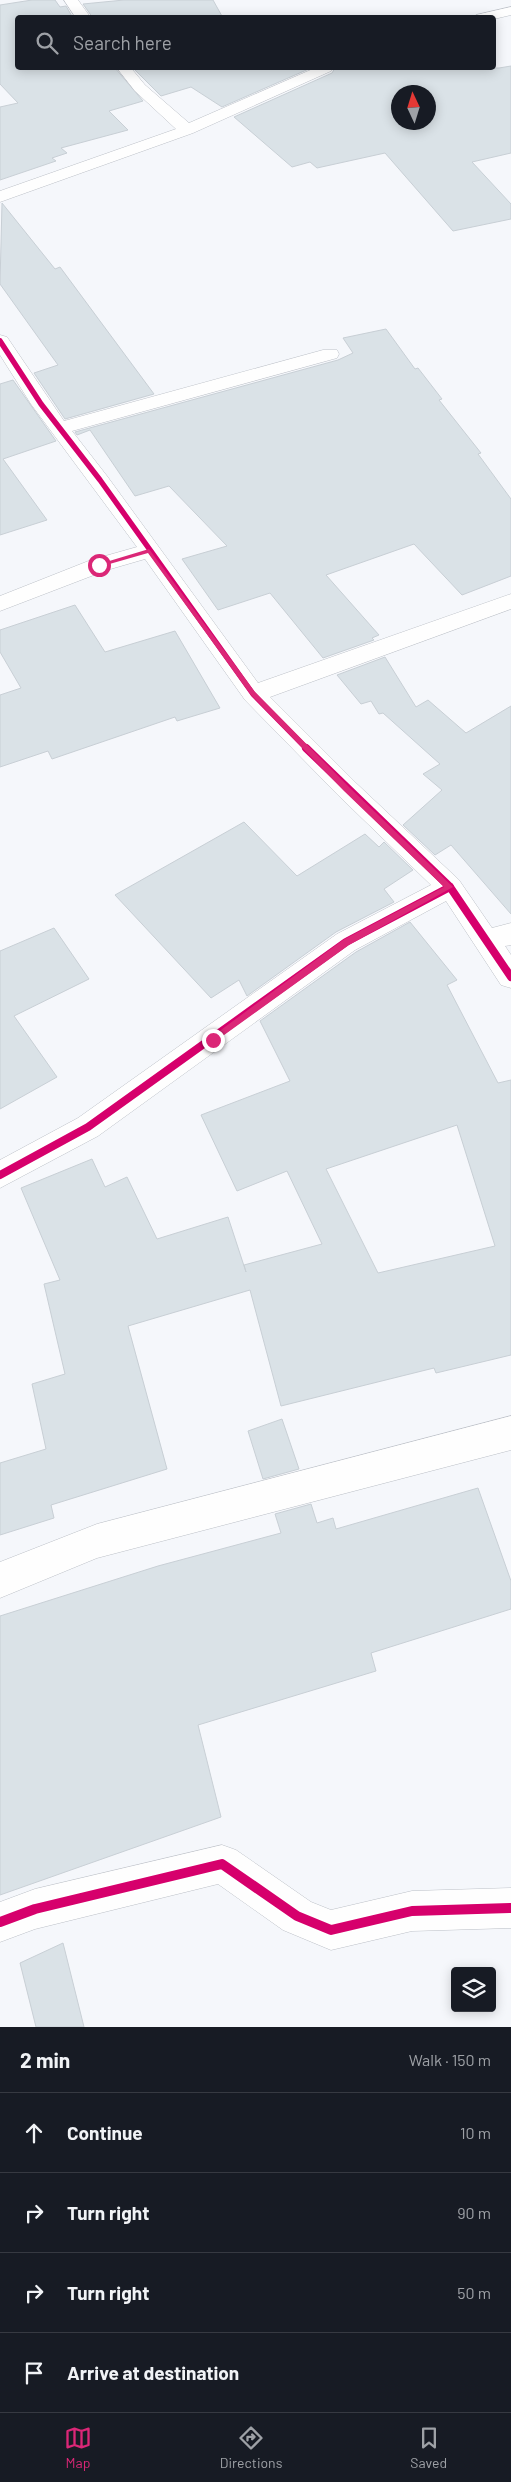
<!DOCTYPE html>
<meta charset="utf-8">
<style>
body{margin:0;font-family:Barlow,sans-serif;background:#242831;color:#f1f3f6}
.controls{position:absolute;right:15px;bottom:15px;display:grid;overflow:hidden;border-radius:5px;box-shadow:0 2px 12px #0003}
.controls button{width:45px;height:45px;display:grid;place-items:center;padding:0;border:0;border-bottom:1px solid #363941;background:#171b24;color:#f1f3f6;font:25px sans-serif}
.compass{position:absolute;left:391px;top:85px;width:45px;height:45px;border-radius:50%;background:#171b24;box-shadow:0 2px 12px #0003;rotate:356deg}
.stop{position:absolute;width:15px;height:15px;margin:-11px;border:4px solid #db2777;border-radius:50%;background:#fff}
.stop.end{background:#db2777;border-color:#fff;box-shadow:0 1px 5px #0008}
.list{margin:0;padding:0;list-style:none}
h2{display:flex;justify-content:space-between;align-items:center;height:65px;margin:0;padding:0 20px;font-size:21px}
h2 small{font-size:16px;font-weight:400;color:#9ea1a6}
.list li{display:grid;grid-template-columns:32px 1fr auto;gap:15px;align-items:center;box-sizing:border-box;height:80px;padding:0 20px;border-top:1px solid #363941}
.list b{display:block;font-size:19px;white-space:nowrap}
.list em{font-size:16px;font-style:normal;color:#9ea1a6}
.icon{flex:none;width:28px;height:28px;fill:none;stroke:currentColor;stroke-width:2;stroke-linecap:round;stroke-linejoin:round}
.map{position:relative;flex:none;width:511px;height:2027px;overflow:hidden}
.search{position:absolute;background:#171b24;box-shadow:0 2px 12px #0003;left:15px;right:15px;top:15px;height:55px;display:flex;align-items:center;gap:12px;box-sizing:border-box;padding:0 18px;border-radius:5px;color:#9ea1a6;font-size:19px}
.sheet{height:385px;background:#171b24}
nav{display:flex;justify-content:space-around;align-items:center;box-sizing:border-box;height:70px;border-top:1px solid #363941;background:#171b24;font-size:14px;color:#9ea1a6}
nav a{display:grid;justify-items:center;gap:2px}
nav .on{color:#db2777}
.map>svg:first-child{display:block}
</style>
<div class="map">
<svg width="511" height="2027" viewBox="0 0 511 2027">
<rect width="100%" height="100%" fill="#f5f7fb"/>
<g fill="#dae2e7" stroke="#c8cfd5" fill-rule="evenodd">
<path d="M32,0H55L60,7L66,6L73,18H18V68H115L143,101L109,111L128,130L61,148L67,153L52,158L56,161L0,180V107L18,103L0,84V5Z"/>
<path d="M124,0H213L223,18H93L83,4Z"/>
<path d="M511,66V153L472,162L511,204V219L453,231L385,153L317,168L310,162L292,167L234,117L332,73L335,68H499ZM398,92H428V122H398Z"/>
<path d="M133,68H311L222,107L191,87L161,96Z"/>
<path d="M2,203L55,269L60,267L154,394L65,419L34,373L58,365L0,284Z"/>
<path d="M386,329L415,369L418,368L442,399L439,400L481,453L478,454L511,499V576L462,595L414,544L326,575L379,635L372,638L374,640L323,658L270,593L218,610L182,559L227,546L169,486L135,496L90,430L77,435L75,432L338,360L353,353L343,338Z"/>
<path d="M13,380L56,441L3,459L47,520L0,535V384Z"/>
<path d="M75,605L105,652L175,631L220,708L177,721L175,717L52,759L48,751L0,767V695L21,688L0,652V630Z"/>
<path d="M385,657L416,707L428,700L466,733L511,706V914L451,845L435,855L403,825L442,790L423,774L440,764L383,713L379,714L371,701L361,704L337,675Z"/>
<path d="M244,822L297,876L365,834L379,847L384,842L413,870L384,889L394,902L336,932L247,996L239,980L211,998L115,895Z"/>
<path d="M410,922L457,980L447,985L498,1083L511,1080V1355L436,1373L434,1368L281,1406L250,1290L128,1326L167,1469L51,1505L54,1518L0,1535V1463L46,1449L32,1384L65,1374L44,1284L60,1280L21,1188L92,1159L105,1187L127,1177L157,1239L228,1217L246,1272L244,1265L322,1244L287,1171L237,1191L201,1115L290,1081L260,1021L356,952ZM457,1125L495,1246L378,1273L326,1169Z"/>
<path d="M54,928L89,979L14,1016L57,1077L0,1109V951Z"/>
<path d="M282,1419L299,1469L263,1479L248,1431Z"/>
<path d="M478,1488L511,1581V1609L371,1653L376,1671L198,1725L221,1817L0,1895V1616L158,1566L281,1533L275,1514L311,1504L317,1523L333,1518L336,1529Z"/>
<path d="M63,1943L84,2027H36L20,1963Z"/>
</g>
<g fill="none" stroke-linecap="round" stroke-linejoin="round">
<defs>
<g id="minor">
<path d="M64,0H78L91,18H76Z"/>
<path d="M511,7V15L494,19V18H474L476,15Z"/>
<path d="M117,68H131L145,85L189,123L315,68H333L331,71L193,133L0,202V191L176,129L135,91Z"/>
<path d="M0,335L7,337L64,421L323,350H337L339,354L337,358L72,431L107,476L258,683L511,594V609L270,697L356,783L459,880L492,928L511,923V945L505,946L511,955V988L501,985L446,901L355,950L98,1136L0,1188V1160L78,1118L337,934L431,885L338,795L245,700L145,559L107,570L0,611V596L91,560L137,547L31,404L0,355Z"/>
<path d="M511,1416V1450L97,1558L0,1598V1562L97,1524Z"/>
<path d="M222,1845L236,1850L311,1902L331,1910L412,1891L511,1888V1928L412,1931L331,1950L283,1930L218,1884L35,1929L0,1942V1902L35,1889Z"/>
</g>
</defs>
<use href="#minor" stroke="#bcc0c7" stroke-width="1"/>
<use href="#minor" fill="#fefefe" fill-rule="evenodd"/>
<defs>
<path id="cycleway-far2" d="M0,341L41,404L100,480L253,694L307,749"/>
<g id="cycleway-far1">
<path d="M306,748L450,887L511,977"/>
<path d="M0,1175L88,1127L346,942L450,887"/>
</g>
<path id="cycleway" d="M0,1922L35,1909L222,1864L297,1916L331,1930L412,1911L511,1908"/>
</defs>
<use href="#cycleway-far2" stroke="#fff" stroke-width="8"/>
<use href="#cycleway-far1" stroke="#fff" stroke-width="11"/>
<use href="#cycleway" stroke="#fff" stroke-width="13"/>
<use href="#cycleway-far2" stroke="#d6006c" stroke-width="5.5"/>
<use href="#cycleway-far1" stroke="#d6006c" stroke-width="8"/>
<use href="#cycleway" stroke="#d6006c" stroke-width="10"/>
</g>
<path fill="#db2777" d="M149,549L255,692L349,787L453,887L349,945L213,1043L210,1042V1038L343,940L444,887L344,791L251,695L148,553L99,567L96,565Z"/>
</svg>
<div class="controls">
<button><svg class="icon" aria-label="layers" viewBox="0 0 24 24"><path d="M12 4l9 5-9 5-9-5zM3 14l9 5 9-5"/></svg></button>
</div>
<svg class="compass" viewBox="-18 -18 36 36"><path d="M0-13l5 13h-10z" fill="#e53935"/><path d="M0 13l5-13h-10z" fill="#9ea1a6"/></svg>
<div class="stop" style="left:99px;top:565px"></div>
<div class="stop end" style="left:213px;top:1040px"></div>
<div class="search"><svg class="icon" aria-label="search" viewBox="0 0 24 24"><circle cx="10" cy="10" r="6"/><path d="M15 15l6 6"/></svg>Search here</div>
</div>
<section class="sheet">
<h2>2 min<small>Walk · 150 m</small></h2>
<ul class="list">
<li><svg class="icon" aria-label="ahead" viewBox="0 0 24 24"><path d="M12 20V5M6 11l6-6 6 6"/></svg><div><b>Continue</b></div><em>10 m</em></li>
<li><svg class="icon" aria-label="right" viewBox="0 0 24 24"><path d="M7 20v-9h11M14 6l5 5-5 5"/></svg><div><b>Turn right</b></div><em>90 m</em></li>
<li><svg class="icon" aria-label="right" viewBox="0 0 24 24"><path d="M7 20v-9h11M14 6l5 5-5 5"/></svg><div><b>Turn right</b></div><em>50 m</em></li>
<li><svg class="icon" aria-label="arrive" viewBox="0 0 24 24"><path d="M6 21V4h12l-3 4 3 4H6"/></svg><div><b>Arrive at destination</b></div></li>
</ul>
</section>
<nav>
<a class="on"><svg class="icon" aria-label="map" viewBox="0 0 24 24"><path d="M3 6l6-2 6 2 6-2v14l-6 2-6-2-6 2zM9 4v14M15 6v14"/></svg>Map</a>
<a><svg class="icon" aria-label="directions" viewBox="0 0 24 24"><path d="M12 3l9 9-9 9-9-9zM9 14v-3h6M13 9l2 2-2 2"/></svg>Directions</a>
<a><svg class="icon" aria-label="saved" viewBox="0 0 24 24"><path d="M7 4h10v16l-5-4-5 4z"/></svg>Saved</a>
</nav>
